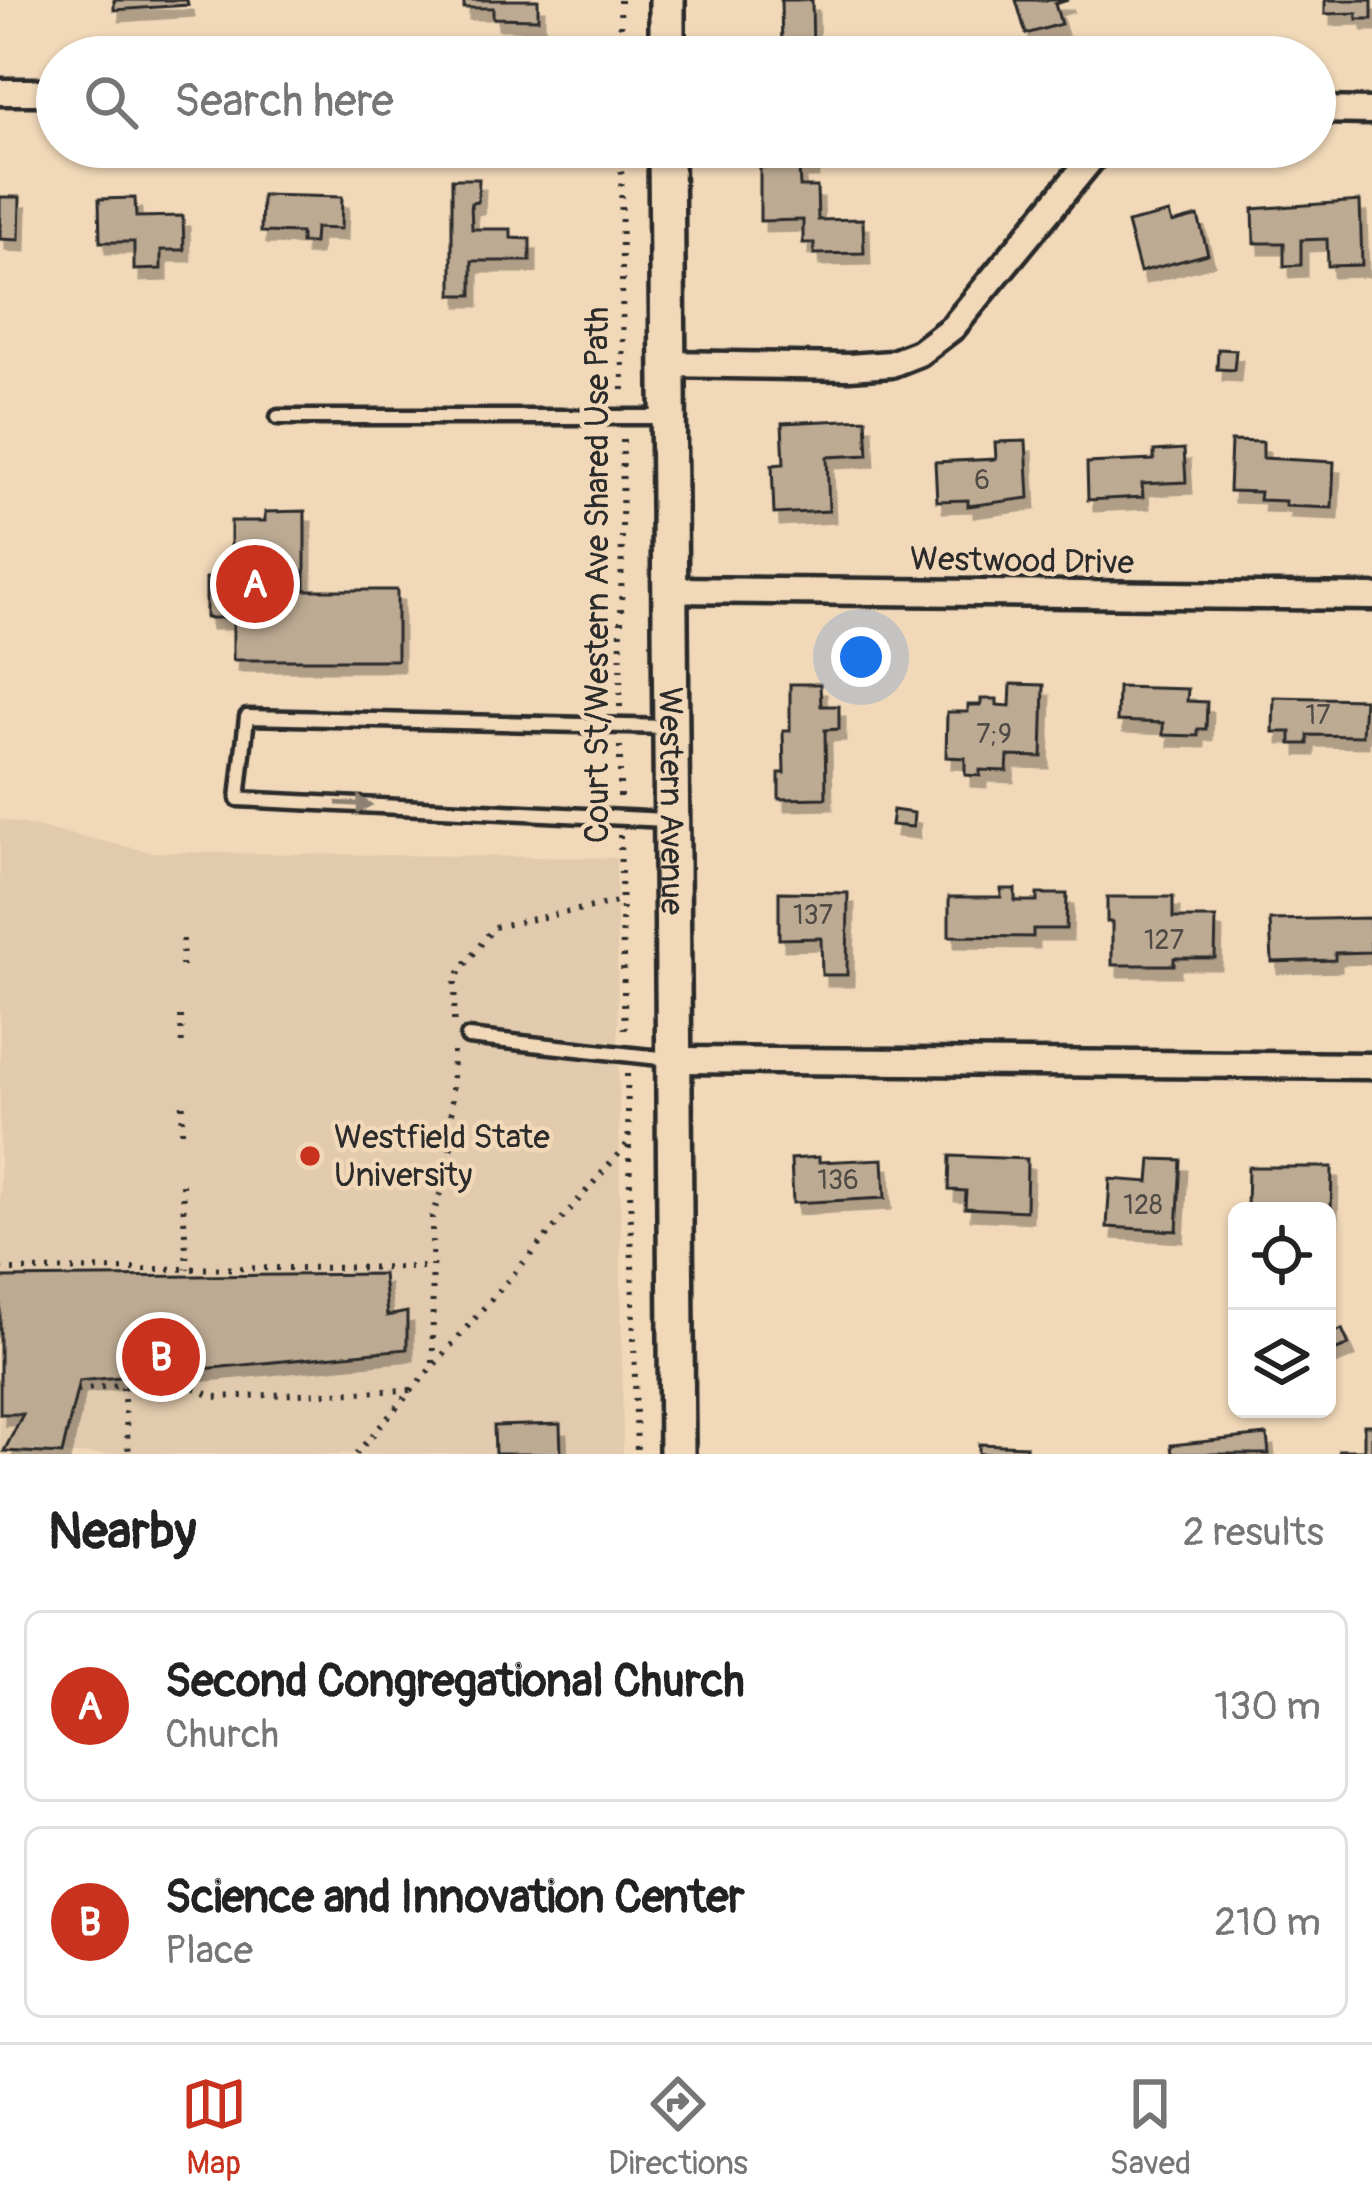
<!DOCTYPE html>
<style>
body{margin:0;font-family:Pangolin,sans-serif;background:#f2f2f2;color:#222}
.controls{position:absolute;right:36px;bottom:36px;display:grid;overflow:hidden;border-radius:18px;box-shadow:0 3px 9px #0004}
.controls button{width:108px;height:108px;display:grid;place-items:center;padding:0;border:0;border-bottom:3px solid #e0e0e0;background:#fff;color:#222;font:60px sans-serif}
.you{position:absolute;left:861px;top:657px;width:42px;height:42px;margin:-30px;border:9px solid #fff;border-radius:50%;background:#1a73e8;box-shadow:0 0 0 18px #1a73e833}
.badge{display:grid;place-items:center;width:78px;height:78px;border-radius:50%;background:#c8321e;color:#fff;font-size:39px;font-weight:700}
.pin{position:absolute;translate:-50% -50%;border:6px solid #fff;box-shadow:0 3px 12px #0006}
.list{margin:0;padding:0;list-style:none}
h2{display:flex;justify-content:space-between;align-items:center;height:156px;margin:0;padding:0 48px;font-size:51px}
h2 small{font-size:39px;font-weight:400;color:#767676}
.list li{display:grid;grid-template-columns:78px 1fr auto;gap:36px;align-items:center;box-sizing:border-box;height:192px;margin:0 24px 24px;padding:0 24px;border:3px solid #e0e0e0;border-radius:18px}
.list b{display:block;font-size:45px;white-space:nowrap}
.list p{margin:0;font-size:39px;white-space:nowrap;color:#767676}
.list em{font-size:39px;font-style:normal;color:#767676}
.icon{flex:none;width:66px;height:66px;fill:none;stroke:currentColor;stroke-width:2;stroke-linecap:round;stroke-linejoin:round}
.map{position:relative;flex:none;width:1372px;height:1454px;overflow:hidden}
.search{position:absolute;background:#fff;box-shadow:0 3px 9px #0004;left:36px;right:36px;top:36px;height:132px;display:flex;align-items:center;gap:30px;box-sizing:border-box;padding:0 42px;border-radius:66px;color:#767676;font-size:45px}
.sheet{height:588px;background:#fff}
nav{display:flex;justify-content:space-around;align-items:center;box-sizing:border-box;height:168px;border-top:3px solid #e0e0e0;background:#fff;font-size:33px;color:#767676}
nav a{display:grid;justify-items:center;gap:6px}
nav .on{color:#c8321e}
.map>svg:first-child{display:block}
</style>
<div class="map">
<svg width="1372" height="1454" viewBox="0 0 1372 1454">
<defs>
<filter id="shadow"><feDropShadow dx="6" dy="11" stdDeviation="0" flood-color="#0004"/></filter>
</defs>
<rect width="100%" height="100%" fill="#f0d8b8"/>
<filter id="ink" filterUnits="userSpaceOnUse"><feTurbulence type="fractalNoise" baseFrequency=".00833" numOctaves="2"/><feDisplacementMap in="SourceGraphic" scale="24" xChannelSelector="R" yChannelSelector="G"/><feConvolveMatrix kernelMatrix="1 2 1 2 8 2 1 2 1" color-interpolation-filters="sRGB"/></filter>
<g filter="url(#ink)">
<path fill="#e1caad" d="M0,819L151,852L616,858L623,1454H0Z"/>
<g fill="#bdaa93" stroke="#2b2b2b" stroke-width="3" filter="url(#shadow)">
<path d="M114,0H187L188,5L114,10Z"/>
<path d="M464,0H538V19L493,18V8H464Z"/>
<path d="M781,0H812L813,52H782Z"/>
<path d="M1016,0H1068L1055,4L1061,24L1026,34Z"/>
<path d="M1325,0H1372V19H1357V13L1325,14Z"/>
<path d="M812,150V166H799L800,187H817L818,220L863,219L864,253L814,254V243H803V220L760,221V167H781L780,151Z"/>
<path d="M452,179H479L478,202L471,203L472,229H511V238L530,239V261H472V295H452Z"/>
<path d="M262,195L342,197L341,229L315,228L314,243H301V233L261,232Z"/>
<path d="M0,197H20L19,240L0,239Z"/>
<path d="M135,198L136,217L183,216L184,250H161V269L134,270V242H100L99,199Z"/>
<path d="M1360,201L1362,265L1328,266L1327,239L1301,240V265L1284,266V243H1254L1253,209Z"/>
<path d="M1169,213L1172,223L1198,216L1208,254L1140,272L1127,223Z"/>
<path d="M1218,349L1236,350L1234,370L1217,369Z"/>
<path d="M866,419L868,455L827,457L829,511L774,514L772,465L784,464L782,423Z"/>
<path d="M1026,441L1029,498L968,506V500L937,501L935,462L996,459L995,442Z"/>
<path d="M1231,441L1263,442V458L1334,462L1332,508L1285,506V501L1259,500L1260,492L1229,491Z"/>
<path d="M1184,449L1186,482L1142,484L1143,497L1088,500L1087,463L1154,460V451Z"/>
<path d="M305,511V590H397V660H233V618H206V578H231V521H265V512Z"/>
<path d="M790,684H820L821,706H839V729L825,730L826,798L779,799V773H784L783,731H790Z"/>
<path d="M1011,684L1044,685L1042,757L1008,756L1007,771L980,770V776L965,775V758L946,757L947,712H968V705H981V699H997V705L1010,706Z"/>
<path d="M1118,687L1188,689L1187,701L1207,702L1206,729H1198V736L1163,735V723L1117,721Z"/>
<path d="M1274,697L1364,699L1362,736L1308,735V744H1291V732H1273Z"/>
<path d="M893,810L914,813L913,827L891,825Z"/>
<path d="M1001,889H1015V901H1037V894H1067L1066,929H1033V937L949,936V897H1001Z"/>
<path d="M779,892L848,893L847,975H822L821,938L779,939Z"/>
<path d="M1107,897H1173V918H1216L1215,958H1174V965H1112V922H1107Z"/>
<path d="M1370,918L1371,952L1335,953V960L1272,962L1270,920Z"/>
<path d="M950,1156L1027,1159L1026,1211L965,1208L966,1191L949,1190Z"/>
<path d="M819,1157V1162L883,1159L885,1198L793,1203L791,1159Z"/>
<path d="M1151,1159L1181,1160L1177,1231L1107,1227L1110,1179L1149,1182Z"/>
<path d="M1248,1167H1332L1331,1216H1327V1211H1247Z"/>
<path d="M383,1274L387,1316L407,1312V1349L79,1381L62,1454L4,1451L23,1414H0V1278Z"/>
<path d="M1342,1329L1349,1345L1327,1354V1336Z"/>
<path d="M560,1424L561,1454H495L494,1426Z"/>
<path d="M1364,1425H1372V1454H1339V1450H1364Z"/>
<path d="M1267,1435L1269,1454H1172L1171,1445Z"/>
<path d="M979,1444L1026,1446V1454H979Z"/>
</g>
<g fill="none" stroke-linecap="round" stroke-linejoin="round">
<defs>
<g id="lane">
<path d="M278,417H666"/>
<path d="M666,820L238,799L247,717L669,727"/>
<path d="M468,1037L669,1059"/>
</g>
<g id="street">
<path d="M0,92H57"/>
<path d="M1315,110L1372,111"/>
<path d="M665,364L849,367L891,364L919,353L953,327L1101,147"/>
<path d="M671,590L1372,597"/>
<path d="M676,1060L1372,1066"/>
</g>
<g id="secondary">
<path d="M667,57V0"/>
<path id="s1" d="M666,147L677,1454"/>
</g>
</defs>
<use href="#lane" stroke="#2b2b2b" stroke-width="21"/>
<use href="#street" stroke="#2b2b2b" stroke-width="33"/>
<use href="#secondary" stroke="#2b2b2b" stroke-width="42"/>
<g stroke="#2b2b2b" stroke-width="6" stroke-dasharray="3 9" stroke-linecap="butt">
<path d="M620,0L621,57"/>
<path d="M621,147L623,395"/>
<path d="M620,707L623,439"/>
<path d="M620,797V745"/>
<path d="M620,835L625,1037"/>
<path d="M182,966L183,938"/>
<path d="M181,1016L182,1050"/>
<path d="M454,1021L455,978L494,927L622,901"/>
<path d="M627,1074L637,1454"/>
<path d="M182,1132L183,1099"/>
<path d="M182,1184L187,1269"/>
<path d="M0,1270L431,1267"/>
<path d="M433,1363L432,1217L450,1165L453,1052"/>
<path d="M123,1387L129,1454"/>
<path d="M77,1390L175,1378L213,1397L412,1390"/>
<path d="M356,1454L630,1141"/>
</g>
<use href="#lane" stroke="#f0d8b8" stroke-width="12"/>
<use href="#street" stroke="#f0d8b8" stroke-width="24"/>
<use href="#secondary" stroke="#f0d8b8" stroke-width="33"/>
</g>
<defs><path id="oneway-solid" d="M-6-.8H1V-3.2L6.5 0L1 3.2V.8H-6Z" transform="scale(3)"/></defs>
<use fill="#8e8272" href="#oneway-solid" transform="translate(354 804) rotate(3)"/>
</g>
<circle fill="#c8321e" stroke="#f0d8b8" stroke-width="4.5" cx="310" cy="1156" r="12"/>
<g text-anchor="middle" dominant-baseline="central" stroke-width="9" stroke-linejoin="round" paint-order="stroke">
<g font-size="27" fill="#504b45">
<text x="982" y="480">6</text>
<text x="1318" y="715">17</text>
<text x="994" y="734">7;9</text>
<text x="813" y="915">137</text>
<text x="1164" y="940">127</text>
<text x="838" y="1180">136</text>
<text x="1143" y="1205">128</text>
</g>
<g font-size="33" fill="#2b2b2b" stroke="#f0d8b8">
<text transform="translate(1022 561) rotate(1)">Westwood Drive</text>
<text transform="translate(597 575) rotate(-90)">Court St/Western Ave Shared Use Path</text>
<text stroke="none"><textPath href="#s1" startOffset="654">Western Avenue</textPath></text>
</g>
<g font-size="33" fill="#2b2b2b" stroke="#f0d8b8" text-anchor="start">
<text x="334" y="1137">Westfield State<tspan x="334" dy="38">University</tspan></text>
</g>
</g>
</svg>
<div class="controls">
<button><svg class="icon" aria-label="locate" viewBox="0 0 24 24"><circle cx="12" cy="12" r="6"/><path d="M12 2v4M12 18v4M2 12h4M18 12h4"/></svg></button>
<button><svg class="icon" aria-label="layers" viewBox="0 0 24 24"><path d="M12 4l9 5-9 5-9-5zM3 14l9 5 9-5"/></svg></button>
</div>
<div class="you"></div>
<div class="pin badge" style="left:255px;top:584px">A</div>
<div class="pin badge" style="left:161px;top:1357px">B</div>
<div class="search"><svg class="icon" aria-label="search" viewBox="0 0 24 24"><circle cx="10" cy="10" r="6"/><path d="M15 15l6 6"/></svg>Search here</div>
</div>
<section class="sheet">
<h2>Nearby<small>2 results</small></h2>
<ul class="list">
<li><span class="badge">A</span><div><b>Second Congregational Church</b><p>Church</p></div><em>130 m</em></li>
<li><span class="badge">B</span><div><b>Science and Innovation Center</b><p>Place</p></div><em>210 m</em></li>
</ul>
</section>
<nav>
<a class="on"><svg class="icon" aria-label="map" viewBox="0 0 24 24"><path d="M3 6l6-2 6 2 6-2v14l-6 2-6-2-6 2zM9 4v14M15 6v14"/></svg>Map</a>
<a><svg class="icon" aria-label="directions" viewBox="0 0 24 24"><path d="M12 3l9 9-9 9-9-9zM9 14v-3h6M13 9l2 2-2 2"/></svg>Directions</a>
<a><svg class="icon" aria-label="saved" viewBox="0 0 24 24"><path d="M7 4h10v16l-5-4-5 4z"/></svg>Saved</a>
</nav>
